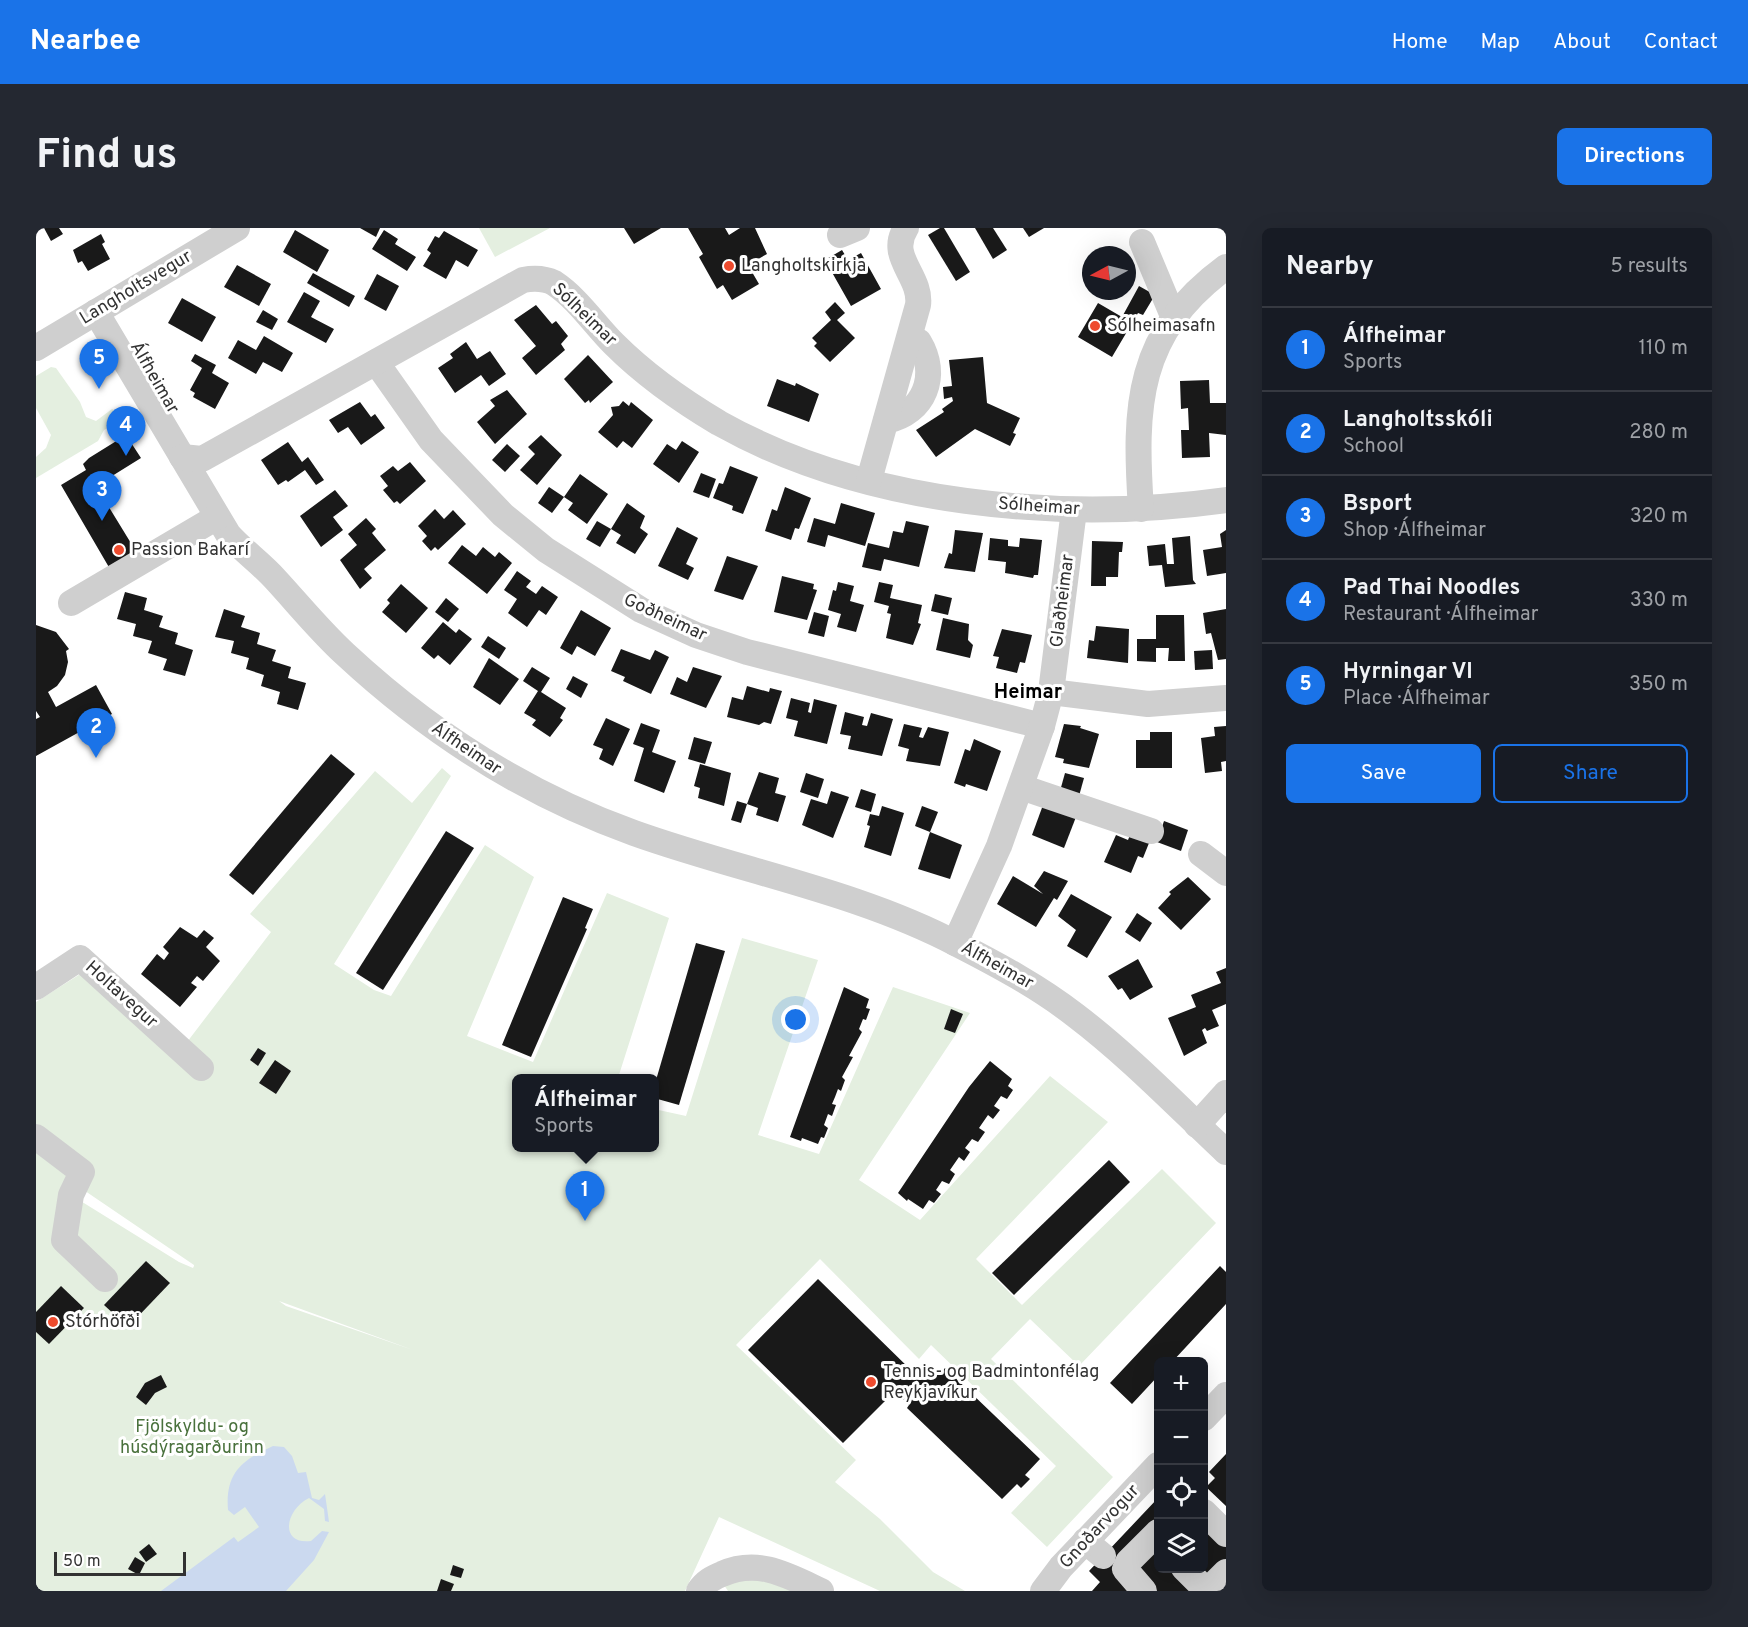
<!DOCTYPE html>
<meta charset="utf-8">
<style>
body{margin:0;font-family:Overpass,sans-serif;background:#242831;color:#f1f3f6}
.controls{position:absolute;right:18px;bottom:18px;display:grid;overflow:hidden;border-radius:9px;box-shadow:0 6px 24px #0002}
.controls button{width:54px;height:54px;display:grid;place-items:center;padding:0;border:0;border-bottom:2px solid #363941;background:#171b24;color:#f1f3f6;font:30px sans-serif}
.compass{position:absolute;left:1046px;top:18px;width:54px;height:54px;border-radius:50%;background:#171b24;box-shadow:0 6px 24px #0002;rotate:263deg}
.scale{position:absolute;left:18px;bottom:15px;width:132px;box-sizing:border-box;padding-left:6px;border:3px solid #323232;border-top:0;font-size:16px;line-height:21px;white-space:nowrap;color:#323232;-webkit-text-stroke:4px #fff;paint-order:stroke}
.you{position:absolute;left:760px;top:792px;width:21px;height:21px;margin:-15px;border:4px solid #fff;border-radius:50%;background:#1a73e8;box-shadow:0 0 0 9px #1a73e833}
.badge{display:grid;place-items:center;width:39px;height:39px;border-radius:50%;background:#1a73e8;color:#fff;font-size:20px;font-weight:700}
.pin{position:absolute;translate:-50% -50px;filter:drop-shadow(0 2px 3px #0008)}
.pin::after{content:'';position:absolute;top:32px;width:21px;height:18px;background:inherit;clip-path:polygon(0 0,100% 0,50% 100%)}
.popup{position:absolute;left:476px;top:846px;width:147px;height:78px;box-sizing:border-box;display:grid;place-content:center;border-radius:9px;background:#171b24;filter:drop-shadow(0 2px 4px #0005);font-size:20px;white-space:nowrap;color:#9ea1a6}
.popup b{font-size:22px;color:#f1f3f6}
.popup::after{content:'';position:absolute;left:50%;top:100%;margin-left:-12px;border:12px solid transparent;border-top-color:#171b24}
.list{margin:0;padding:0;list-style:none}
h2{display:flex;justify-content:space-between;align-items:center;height:78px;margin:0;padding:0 24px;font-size:26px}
h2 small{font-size:20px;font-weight:400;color:#9ea1a6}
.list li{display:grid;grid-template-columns:39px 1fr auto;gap:18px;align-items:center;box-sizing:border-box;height:84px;padding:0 24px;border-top:2px solid #363941}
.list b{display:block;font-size:22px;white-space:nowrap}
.list p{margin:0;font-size:20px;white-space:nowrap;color:#9ea1a6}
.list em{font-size:20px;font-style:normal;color:#9ea1a6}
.actions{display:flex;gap:12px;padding:18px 24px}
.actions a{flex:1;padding:14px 0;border:2px solid #1a73e8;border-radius:9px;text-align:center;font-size:21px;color:#1a73e8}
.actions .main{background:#1a73e8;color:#fff}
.icon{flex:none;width:33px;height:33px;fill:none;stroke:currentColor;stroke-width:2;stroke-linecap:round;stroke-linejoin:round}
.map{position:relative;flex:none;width:1190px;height:1363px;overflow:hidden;border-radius:9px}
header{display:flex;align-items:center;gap:36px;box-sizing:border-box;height:84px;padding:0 30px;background:#1a73e8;color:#fff}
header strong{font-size:28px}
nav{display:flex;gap:33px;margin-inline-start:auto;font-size:21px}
.intro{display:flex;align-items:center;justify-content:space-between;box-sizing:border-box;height:144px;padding:0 36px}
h1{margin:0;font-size:42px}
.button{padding:15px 27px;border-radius:9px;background:#1a73e8;color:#fff;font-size:21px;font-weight:700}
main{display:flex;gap:36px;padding:0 36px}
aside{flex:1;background:#171b24;border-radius:9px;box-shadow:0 6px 24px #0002}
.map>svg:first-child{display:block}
</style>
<header>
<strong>Nearbee</strong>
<nav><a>Home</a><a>Map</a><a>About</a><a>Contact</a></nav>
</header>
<div class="intro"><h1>Find us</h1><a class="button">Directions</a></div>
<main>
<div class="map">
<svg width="1190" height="1363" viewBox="0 0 1190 1363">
<rect width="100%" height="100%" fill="#fff"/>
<g fill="#e4efe0" fill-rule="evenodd">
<path d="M443,0H514L459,29Z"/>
<path d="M15,139L20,140L44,174L50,189L60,193L76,181L88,190L68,202L62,213L0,250V229L10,220L15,207L0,180V148Z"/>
<path d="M406,540L415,548L298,736L338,762L355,768L449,617L498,649L431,808L497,834L571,665L633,690L582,850H480V920H618V881L650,888L706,710L782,732L722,907L783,926L857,759L934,785L823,952L884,992L1014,848L1072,894L940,1031L986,1077L1126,941L1180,995L1043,1138L994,1091L955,1131L1077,1249L1011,1319L975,1285L1020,1238L895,1117L883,1131L784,1031L700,1117L820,1232L799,1254L844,1291L897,1344L929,1363H844L683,1289L649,1363H0V774L49,743L145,822L235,704L214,686L339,543L376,575ZM30,950L158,1037V1038L157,1040L143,1034L35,967ZM243,1073L377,1122L250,1078Z"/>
<path d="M714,1349L765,1363H692L688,1357Z"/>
</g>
<path fill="#cbd9ef" d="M237,1218L248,1219L256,1228L262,1245L270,1244L276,1270L283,1272L289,1266L293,1294L289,1293L288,1281L273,1270C249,1282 243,1317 275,1313L286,1303L293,1304L278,1332L250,1363H125L198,1309L202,1314L223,1299L209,1279L198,1287L192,1282C189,1245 206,1232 237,1218Z"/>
<g fill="#191919">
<path d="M8,0H23L27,6L15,13Z"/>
<path d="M324,0H344L340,9Z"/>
<path d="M588,0H625L598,16Z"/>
<path d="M652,0H689L693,7L704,0H719L731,26L717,34L721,41L716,44L723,56L696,72L687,57L681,61L663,29L667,26Z"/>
<path d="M904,0H908L934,44L920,53L892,7Z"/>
<path d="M939,0H957L971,22L957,31Z"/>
<path d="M987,0H1008L993,9Z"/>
<path d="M259,2L293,22L281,44L247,24Z"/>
<path d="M348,2L362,11L359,16L380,29L371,43L336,21Z"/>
<path d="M408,3L442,22L432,39L420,32L410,51L387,38L395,25L391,22L399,8L403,10Z"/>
<path d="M65,6L69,14L66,16L74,31L52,43L46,33L42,35L37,22Z"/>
<path d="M806,22L812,32L825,25L845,61L815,78L789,32Z"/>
<path d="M201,37L235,56L223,78L188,59Z"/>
<path d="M277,45L319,68L313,79L271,55Z"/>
<path d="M341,46L363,58L350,83L328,71Z"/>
<path d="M1103,58L1119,67L1107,87L1102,85L1076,129L1042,109L1062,75L1086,89Z"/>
<path d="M268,64L284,73L275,89L298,101L290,115L251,94Z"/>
<path d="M146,70L180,89L166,114L132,95Z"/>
<path d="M799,74L809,85L801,92L819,110L794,134L778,118L781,115L776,110L795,92L789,84Z"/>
<path d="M500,77L516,96L520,93L532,108L525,116L529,122L500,147L486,130L500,118L478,92Z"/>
<path d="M227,82L242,91L236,102L220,94Z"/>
<path d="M228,108L257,125L246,144L227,134L220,146L192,130L202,112L220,122Z"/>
<path d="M430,114L441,131L454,123L470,146L453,158L445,147L419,165L402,140L417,130L414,126Z"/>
<path d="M159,126L180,137L176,145L193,155L179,181L157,169L159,165L154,162L166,140L155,133Z"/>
<path d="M552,127L577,154L554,175L553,172L549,175L528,151Z"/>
<path d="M947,129L951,175L984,190L977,205L980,206L974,218L939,201L900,229L880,202L908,184L906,181L917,173L916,169L908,171L907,159L916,158L913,132Z"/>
<path d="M741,151L759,158L760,155L783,166L773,194L731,178Z"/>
<path d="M1173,152L1174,175H1190V207L1173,205L1174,229L1146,230L1145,202H1153L1152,180L1145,181L1144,153Z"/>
<path d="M471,162L491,186L459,216L441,194L459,178L454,172Z"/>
<path d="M587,173L593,178L595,174L617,192L596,220L587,213L581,220L562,204L577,187L575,179L583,178Z"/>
<path d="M324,174L335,189L339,186L349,200L325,217L312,199L302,205L293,192Z"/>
<path d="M90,207L105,230L60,258L101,325L74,341L25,257L50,242L47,236L53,230Z"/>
<path d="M505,207L526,227L501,257L484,242L499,226L492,219Z"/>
<path d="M646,213L663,224L643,255L617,236L631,216L640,222Z"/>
<path d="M252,214L266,234L272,229L288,252L280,257L269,242L252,254L250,252L242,257L225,232Z"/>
<path d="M471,216L484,228L469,244L456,232Z"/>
<path d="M374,234L390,253L364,276L361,273L358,275L347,262L352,258L344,248L357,238L362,243Z"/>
<path d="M694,238L722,249L707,286L696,282L697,278L677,270L683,255L687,256Z"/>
<path d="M665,245L680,251L673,270L657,264Z"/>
<path d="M544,246L572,266L551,296L532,282L537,275L528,269Z"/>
<path d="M513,259L528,269L516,285L502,275Z"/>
<path d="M749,259L775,270L763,301L759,300L755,312L729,303L736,281L741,283Z"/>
<path d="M299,262L312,278L297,289L307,302L285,319L264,288Z"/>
<path d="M591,275L609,288L604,300L612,306L599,326L580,315L585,307L575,301Z"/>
<path d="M805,275L839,285L829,318L792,307L789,319L771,314L778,290L799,296Z"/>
<path d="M399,281L408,291L417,282L430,296L402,322L399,319L395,323L386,313L391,308L382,298Z"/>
<path d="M330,290L340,301L336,305L350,322L328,341L336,350L324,361L304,332L321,317L312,306Z"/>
<path d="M561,293L575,301L564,319L550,311Z"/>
<path d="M870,293L893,298L883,339L848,331L845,343L826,339L832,315L853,320L857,303L867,305Z"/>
<path d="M641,299L662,310L650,336L658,340L652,352L622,338Z"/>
<path d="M919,302L947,305L939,344L908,340L913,325L916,326Z"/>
<path d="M1190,302V345L1171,348L1167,322L1186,319L1184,306Z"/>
<path d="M1154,308L1157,352L1160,356L1129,359L1126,337L1113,338L1111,318L1129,316L1131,336H1138L1136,310Z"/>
<path d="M954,310L972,312V318L983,319L984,310L1006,312L1002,347H998L997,350L969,345L970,334L952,332Z"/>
<path d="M1056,313L1087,314L1086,324H1083L1082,349H1070V358H1055Z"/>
<path d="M426,317L440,328L447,319L459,329L463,324L476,335L451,366L412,335Z"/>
<path d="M691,328L722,338L707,372L678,363Z"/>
<path d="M481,343L495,353L490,359L500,366L506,358L522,369L510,387L503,382L491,399L472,385L481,371L468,362Z"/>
<path d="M746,348L778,356L777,361L781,362L771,392L738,384Z"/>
<path d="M802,354L818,358L814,373L828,377L820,404L801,399L805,386L792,382L797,362L800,363Z"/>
<path d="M843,354L857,357L854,370L886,377L882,395L885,396L877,417L850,410L855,386L851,385L853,378L838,374Z"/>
<path d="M365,356L392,380L370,405L346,384L354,375L351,372Z"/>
<path d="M89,364L111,370L108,382L127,388L123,399L142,405L139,416L157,422L149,448L127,442L131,431L112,425L116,413L97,408L100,396L81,391Z"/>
<path d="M899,366L916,370L912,387L895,383Z"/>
<path d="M410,370L423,381L412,394L399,384Z"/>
<path d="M188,381L209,388L205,399L224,405L221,416L240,422L236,433L255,439L252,450L270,455L262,482L241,476L244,464L225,458L228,447L210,441L213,430L195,425L198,413L179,409Z"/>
<path d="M1190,381V431L1182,432L1175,405L1170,406L1167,385Z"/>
<path d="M545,382L575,400L559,428L541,418L536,427L524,420Z"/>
<path d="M778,384L793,388L788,409L772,405Z"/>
<path d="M1120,387H1148L1149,433H1132L1133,420H1120V434L1101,433V411H1120Z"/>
<path d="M907,390L933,396L932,412L937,417L934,430L900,422Z"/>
<path d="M407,394L420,405L423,401L436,411L414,437L402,427L398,431L385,420Z"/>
<path d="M0,397L20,404L33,421L30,423L32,434L29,447L21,458L12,464L20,479L60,457L76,486L0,528V491L4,489L0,483Z"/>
<path d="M1060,398L1093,401L1092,435L1051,430L1053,412L1058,413Z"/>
<path d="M966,401L996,407L989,435L984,434L981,445L960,440L963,429L957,428Z"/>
<path d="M452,408L470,420L463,431L445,419Z"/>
<path d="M585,421L614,432L619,422L633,429L615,466L587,453L589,449L575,443Z"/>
<path d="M1176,422L1177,441L1159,442L1158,423Z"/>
<path d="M453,430L483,451L464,477L437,459Z"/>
<path d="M496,439L514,450L505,464L530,480L524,490L527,492L514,509L496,497L500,492L488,485L502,463L487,453Z"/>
<path d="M657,439L686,448L670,480L634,466L641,449L651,454Z"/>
<path d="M537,448L552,456L545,470L530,461Z"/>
<path d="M711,458L733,464L734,460L746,463L735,496L728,494L723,497L691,489L696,469L707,472Z"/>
<path d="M755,470L774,475L772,484L775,485L778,471L801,477L791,516L758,508L762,493L750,490Z"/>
<path d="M809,484L828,489L826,497L831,498L835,485L857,491L846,528L812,521L815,508L804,506Z"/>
<path d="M570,490L594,501L577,538L563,531L567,521L557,517Z"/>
<path d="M605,495L624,502L616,524L640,533L628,565L598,553L608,520L597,516Z"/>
<path d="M868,496L886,500L883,509L887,510L892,499L913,504L904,538L870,533L873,521L862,518Z"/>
<path d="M1028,496L1045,498L1044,500L1063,506L1053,540L1027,535L1028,531L1019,529Z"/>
<path d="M1190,498V533L1185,534L1186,543L1169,545L1165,510L1179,508L1178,499Z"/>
<path d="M1114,504H1136V540H1100V512H1114Z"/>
<path d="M658,509L676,514L669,536L652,531Z"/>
<path d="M938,511L965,523L951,563L930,556L929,559L918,555L929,521L934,523Z"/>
<path d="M295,526L319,546L217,667L193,647Z"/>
<path d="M664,536L695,545L688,578L662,570L664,560L658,558Z"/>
<path d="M723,544L743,550L739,565L750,568L742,594L720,587L722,580L711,576Z"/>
<path d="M770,545L788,551L782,570L764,564Z"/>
<path d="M1029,545L1048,550L1043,568L1024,563Z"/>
<path d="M825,561L840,566L835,584L819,579Z"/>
<path d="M795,563L813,569L797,610L766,597L775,571L791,576Z"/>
<path d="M701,573L711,576L705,595L695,592Z"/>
<path d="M1007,577L1040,589L1028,620L996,607Z"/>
<path d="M846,578L868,585L855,628L828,619L834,598L831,597L834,586L843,588Z"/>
<path d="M886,578L902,584L894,604L879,598Z"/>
<path d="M1128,593L1152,602L1145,623L1121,614Z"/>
<path d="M1096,602L1115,610L1107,630L1102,628L1095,645L1068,634L1080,607L1092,612Z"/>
<path d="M410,603L438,620L347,762L320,745Z"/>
<path d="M894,604L926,617L914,651L882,641Z"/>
<path d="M1008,643L1032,653L1021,672L1018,670L1000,699L961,676L977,648L1007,666L998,658Z"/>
<path d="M1152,649L1175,671L1145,702L1122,680L1135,666L1133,664Z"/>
<path d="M1035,666L1076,689L1051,730L1031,718L1040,702L1022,688Z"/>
<path d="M527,669L557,681L549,700L551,701L495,829L466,817Z"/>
<path d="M1101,685L1116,695L1104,714L1089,704Z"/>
<path d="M144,699L161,710L168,702L178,710L170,719L184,733L167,753L161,748L155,755L161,759L144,779L105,746L121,726L128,732L133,725L127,719Z"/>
<path d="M660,715L689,723L643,877L618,870V859Z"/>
<path d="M1102,731L1117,759L1094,772L1086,760L1082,762L1072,748Z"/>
<path d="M1190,740V776L1176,782L1183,798L1171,803L1169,800L1166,802L1171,815L1148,828L1132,790L1160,779L1155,767L1185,755L1180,744Z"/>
<path d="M808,759L833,771L830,780L834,781L830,792L827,791L823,801L826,804L813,828L817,829L806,849L809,852L805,863L802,861L799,869L796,876L800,877L796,888L792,886L788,897L792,900L788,910L785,909L782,916L766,910L765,913L754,909Z"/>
<path d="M915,781L927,786L919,805L908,801Z"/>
<path d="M222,820L230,825L222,838L214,832Z"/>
<path d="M239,832L255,843L240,866L223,855Z"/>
<path d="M954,833L976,851L972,858L977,862L971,871L965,868L958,878L964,882L957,891L952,887L943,900L949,904L942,914L936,911L929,920L934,924L928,933L923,929L914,942L919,946L913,956L906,953L900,962L905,966L898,975L893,972L887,981L872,971L871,973L862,965L933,859Z"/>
<path d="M1073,932L1094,954L978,1067L956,1045Z"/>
<path d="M110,1033L134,1055L92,1099L68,1077Z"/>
<path d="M1184,1038L1190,1044V1076L1136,1134H1122V1148L1096,1176L1074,1155Z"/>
<path d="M782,1051L879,1146L886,1139L891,1145L898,1138L905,1145L909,1140L1004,1231L989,1247L994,1251L985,1260L981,1256L966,1271L871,1180L873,1177L859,1163L807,1215L712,1122Z"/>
<path d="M25,1058L48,1080L13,1116L0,1104V1084Z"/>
<path d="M125,1147L131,1159L119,1165L110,1177L100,1169L109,1155Z"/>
<path d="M1190,1226V1278L1170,1259L1179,1250L1173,1244Z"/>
<path d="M1122,1270V1340H1168V1272L1190,1294V1363H1056L1064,1354L1053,1343Z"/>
<path d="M113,1316L121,1326L110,1334L103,1324Z"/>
<path d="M99,1329L109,1335L103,1347L92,1341Z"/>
<path d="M417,1337L428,1341L425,1350L414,1347Z"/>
<path d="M405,1351L418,1356L415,1363H401Z"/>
</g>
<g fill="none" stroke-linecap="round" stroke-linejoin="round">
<g stroke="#cfcfcf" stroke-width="26">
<path d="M804,7L821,0"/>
<path d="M1106,14L1137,88"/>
<path d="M60,84L192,306C207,323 225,335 240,352C263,377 284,403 309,426C394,505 489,566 598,605C704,643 820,663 921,716C962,737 1003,759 1039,787C1093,828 1141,878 1190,924"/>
<path d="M0,120L201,0"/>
<path d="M340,134L395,212L467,287L510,322L605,382L660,407L711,424L1006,498"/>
<path d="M850,193C889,185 903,147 883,114"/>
<path d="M146,229L166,231L487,52C498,50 508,50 518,55C541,70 559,97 578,116C609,147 646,173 683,195C829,277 1026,295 1190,272"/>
<path d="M833,252L882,77C886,48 851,29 870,0"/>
<path d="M1105,281C1098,178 1100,105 1190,39"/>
<path d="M35,375L181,289"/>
<path d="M1015,464L1112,476L1190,470"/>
<path d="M985,559L1115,603"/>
<path d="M1165,626L1190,645"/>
<path d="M919,715L963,618L1006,498L1015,464L1038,282"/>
<path d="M0,759L44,730L165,840"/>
<path d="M1161,897L1190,865"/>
<path d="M0,909L46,944L35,967L28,1012L69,1051"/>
<path d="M1168,1190L1190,1167"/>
<path d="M1168,1284L1190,1306"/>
<path d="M1049,1313L1067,1328"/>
<path d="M1148,1340L1171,1363L1190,1344"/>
<path d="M663,1363C669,1354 676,1350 686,1346C722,1330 751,1347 785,1363"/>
<path d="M1007,1363L1025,1339L1122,1237"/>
<path d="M1108,1363L1089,1341L1092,1334L1122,1304"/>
</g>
</g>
<g fill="#ee4b2e" stroke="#fff" stroke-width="2">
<circle cx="693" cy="38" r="6"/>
<circle cx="1059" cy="98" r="6"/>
<circle cx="83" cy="322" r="6"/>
<circle cx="17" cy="1094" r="6"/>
<circle cx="835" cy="1154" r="6"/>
</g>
<g text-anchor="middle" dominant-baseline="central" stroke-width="6" stroke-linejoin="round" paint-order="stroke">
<g font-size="18" fill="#323232" stroke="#fff" text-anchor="start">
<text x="705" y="38">Langholtskirkja</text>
<text x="1071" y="98">Sólheimasafn</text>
<text x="95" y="322">Passion Bakarí</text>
<text x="29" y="1094">Stórhöfði</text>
<text x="847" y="1144">Tennis- og Badmintonfélag<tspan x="847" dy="21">Reykjavíkur</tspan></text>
</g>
<g font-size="18" fill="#323232" stroke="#fff">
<text transform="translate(100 60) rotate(-31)">Langholtsvegur</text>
<text transform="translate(548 87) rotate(44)">Sólheimar</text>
<text transform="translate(118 150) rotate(60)">Álfheimar</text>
<text transform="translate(1003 279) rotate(4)">Sólheimar</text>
<text transform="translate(1027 373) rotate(-83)">Glaðheimar</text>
<text transform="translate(629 390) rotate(25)">Goðheimar</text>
<text transform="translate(430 521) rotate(34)">Álfheimar</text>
<text transform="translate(961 738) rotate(29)">Álfheimar</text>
<text transform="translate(85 767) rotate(42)">Holtavegur</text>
<text transform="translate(1064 1299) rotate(-47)">Gnoðarvogur</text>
</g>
<g font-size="18" fill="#49713c" stroke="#fff">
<text x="156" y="1199">Fjölskyldu- og<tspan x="156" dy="21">húsdýragarðurinn</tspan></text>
</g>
<g font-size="20" font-weight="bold" fill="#000" stroke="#fff">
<text x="992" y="465">Heimar</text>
</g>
</g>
</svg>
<div class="controls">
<button>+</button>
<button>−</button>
<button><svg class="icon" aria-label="locate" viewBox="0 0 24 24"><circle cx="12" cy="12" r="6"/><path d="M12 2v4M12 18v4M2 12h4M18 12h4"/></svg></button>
<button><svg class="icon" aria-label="layers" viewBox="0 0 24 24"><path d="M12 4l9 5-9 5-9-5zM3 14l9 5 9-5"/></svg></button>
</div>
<svg class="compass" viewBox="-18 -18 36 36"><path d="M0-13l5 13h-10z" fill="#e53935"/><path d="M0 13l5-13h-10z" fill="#9ea1a6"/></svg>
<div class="scale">50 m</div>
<div class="you"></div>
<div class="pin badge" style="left:549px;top:993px">1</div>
<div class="popup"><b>Álfheimar</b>Sports</div>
<div class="pin badge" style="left:60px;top:530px">2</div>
<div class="pin badge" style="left:66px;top:293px">3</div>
<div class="pin badge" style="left:90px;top:228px">4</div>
<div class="pin badge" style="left:63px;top:161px">5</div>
</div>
<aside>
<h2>Nearby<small>5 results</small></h2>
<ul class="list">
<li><span class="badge">1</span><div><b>Álfheimar</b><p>Sports</p></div><em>110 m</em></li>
<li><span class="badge">2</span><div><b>Langholtsskóli</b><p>School</p></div><em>280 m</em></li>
<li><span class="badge">3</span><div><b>Bsport</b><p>Shop · Álfheimar</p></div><em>320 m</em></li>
<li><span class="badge">4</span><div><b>Pad Thai Noodles</b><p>Restaurant · Álfheimar</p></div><em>330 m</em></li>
<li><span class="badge">5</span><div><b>Hyrningar VI</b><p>Place · Álfheimar</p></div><em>350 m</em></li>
</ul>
<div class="actions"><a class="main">Save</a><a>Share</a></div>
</aside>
</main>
